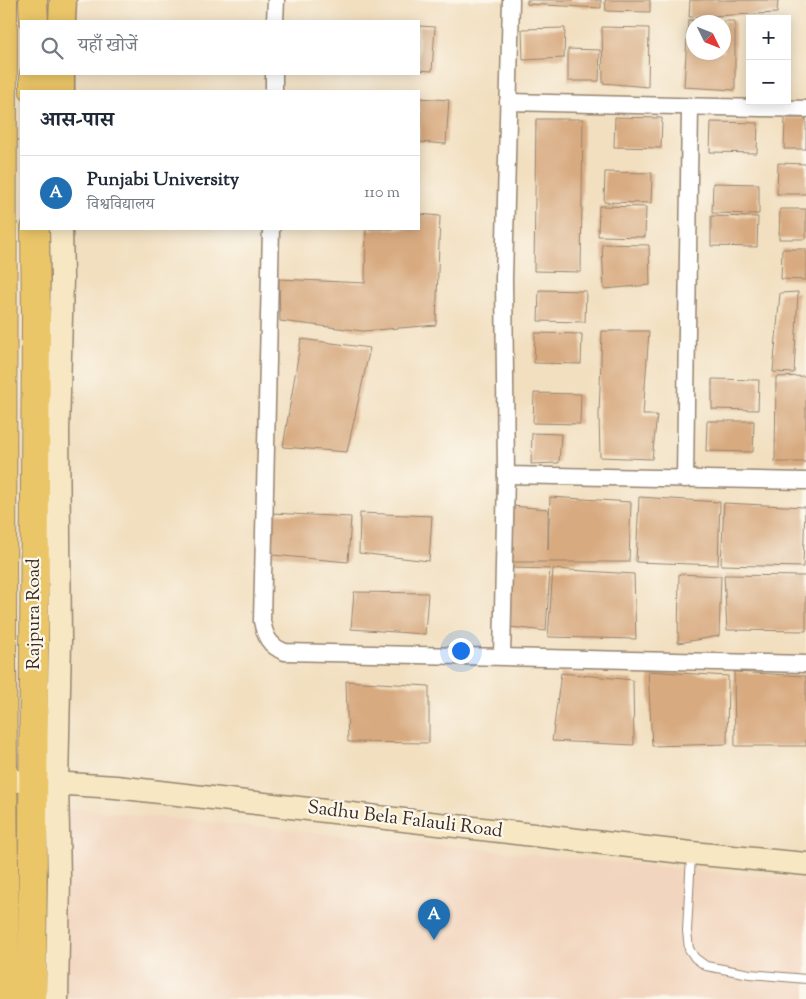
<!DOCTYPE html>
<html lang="hi">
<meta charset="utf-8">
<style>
body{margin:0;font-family:"Sorts Mill Goudy","Noto Serif Devanagari",serif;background:#f6f6f7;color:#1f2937}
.controls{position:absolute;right:15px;top:15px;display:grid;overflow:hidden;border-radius:0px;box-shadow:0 2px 12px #0003}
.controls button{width:45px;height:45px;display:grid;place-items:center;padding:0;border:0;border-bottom:1px solid #e0e1e3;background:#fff;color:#1f2937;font:25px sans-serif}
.compass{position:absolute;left:686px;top:15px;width:45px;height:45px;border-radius:50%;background:#fff;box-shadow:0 2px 12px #0003;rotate:133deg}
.you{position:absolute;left:460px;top:650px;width:18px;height:18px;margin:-12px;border:4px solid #fff;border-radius:50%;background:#1a73e8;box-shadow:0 0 0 8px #1a73e833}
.badge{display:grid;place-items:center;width:32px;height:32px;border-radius:50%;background:#1f6fb2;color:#fff;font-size:16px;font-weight:700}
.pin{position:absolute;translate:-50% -41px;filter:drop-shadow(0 1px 2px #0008)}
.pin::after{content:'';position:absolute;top:26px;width:18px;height:15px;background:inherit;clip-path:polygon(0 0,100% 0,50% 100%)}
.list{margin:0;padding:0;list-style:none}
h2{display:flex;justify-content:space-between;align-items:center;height:65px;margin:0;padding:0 20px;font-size:21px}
h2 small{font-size:16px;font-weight:400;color:#747a83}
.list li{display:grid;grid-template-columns:32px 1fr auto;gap:15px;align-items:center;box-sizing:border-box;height:75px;padding:0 20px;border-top:1px solid #e0e1e3}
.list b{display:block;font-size:19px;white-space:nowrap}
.list p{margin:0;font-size:16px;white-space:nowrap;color:#747a83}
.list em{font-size:16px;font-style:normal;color:#747a83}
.icon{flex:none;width:28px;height:28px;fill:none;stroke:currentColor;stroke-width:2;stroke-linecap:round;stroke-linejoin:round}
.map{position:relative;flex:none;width:806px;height:999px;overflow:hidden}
.search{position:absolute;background:#fff;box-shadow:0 2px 12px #0003;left:20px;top:20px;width:400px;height:55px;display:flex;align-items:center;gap:12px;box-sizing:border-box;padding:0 18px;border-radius:0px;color:#747a83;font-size:19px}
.panel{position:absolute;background:#fff;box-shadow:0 2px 12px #0003;left:20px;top:90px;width:400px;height:140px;border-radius:0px}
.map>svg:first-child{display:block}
</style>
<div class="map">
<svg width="806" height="999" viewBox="0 0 806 999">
<rect width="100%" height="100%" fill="#fbf7ec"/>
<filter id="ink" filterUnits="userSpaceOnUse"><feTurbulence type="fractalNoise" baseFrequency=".02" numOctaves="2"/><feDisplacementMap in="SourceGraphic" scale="10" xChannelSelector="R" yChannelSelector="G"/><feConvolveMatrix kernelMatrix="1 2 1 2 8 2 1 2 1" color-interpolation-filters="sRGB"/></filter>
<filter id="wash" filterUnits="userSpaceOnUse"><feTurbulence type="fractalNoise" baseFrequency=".0096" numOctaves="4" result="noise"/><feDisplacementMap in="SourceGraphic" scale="20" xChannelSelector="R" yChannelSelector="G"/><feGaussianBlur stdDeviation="1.12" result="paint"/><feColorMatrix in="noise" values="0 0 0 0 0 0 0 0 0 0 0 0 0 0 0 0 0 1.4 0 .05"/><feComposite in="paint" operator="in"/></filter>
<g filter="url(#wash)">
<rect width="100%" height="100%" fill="#f2dfc0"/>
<path fill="#f2d5be" d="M65,808L806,881V999H62Z"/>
<g id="blocks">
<g fill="#d8aa80">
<path d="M527,0H601V8L527,4Z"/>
<path d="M605,0H650V12L606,11Z"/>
<path d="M690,0H778L777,13L689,17Z"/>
<path d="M688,20L716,21V22H694V52H724V21H735V90L684,87Z"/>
<path d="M419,26L435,27L432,71L419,70Z"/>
<path d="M602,27L649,28L648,87L603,83Z"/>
<path d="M565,28L564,58L523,60L522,29Z"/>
<path d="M568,49L600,50L599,81H568Z"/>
<path d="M419,98L449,100L446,144L419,142Z"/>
<path d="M615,117L662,118L661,148L614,147Z"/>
<path d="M785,118H806V149H784Z"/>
<path d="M536,119H583L581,272L534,271Z"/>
<path d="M711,122L758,123L757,153L710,152Z"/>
<path d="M778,163L806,164V194H777Z"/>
<path d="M605,172L652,173L651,203L604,202Z"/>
<path d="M713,183L759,184V214L712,213Z"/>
<path d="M599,206L646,207L645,237L598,236Z"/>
<path d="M780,209H806V239H779Z"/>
<path d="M419,214L440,216L436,325L363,331L280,321L279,279L365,283L366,229H419Z"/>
<path d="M711,216L758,217L757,247L711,246Z"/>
<path d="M602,244L649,245L650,285L604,289Z"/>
<path d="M782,249H806V280L781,279Z"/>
<path d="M539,290L586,291L585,322L538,321Z"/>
<path d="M798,292L794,373L773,372L780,293Z"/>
<path d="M602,331H649L643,415H657L652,459L600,457L599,415Z"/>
<path d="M535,333L582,334L581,364L534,363Z"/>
<path d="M301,339L370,348L347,452L283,447Z"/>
<path d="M806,376V462H775L776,377Z"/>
<path d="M712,379L759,380L758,410L712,409Z"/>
<path d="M534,393L581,394L580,424L533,423Z"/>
<path d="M707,421H754L753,452L706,451Z"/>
<path d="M532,433L561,434L559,463L531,464Z"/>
<path d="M550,497L631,502L629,562H511V506L548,509V550Z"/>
<path d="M639,497L720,502L718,565L636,562Z"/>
<path d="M724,503L805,507L803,567L721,565Z"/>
<path d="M271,513L351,517L348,562L272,555Z"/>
<path d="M360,513L432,516L429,561L359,553Z"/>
<path d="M510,568L550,569L546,631L510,627Z"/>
<path d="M553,569L634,574L636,639L548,637Z"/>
<path d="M679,574L721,576L719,636L678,643Z"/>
<path d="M724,575L806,576V631L727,630Z"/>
<path d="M354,592L428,593L425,634L351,629Z"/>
<path d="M648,671L728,676L727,744L652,746Z"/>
<path d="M734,672L806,676V746H735Z"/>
<path d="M561,673L633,680L634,745L552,741Z"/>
<path d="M346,681L429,686V743L348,742Z"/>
</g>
</g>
</g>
<g filter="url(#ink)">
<use href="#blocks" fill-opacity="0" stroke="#96846f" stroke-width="1"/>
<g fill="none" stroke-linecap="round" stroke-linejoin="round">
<defs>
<path id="lane" d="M691,855L687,931L689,949L695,958L706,966L750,974L806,979"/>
<g id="street">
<path d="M511,0L504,279L506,475L806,481"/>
<path d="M275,21L276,0"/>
<path d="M274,91V74"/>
<path d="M508,102L806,109"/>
<path d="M271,229L262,621C265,636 269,646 285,652L806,664"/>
<path d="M685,479L690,106"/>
<path d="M502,656L506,475"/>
</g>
<g id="secondary">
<path d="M3,780L116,787L691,853L806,864"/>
<path d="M57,999L59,878L57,784L60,640L58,431L62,278L61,229"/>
</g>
<g id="primary">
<path d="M62,21L63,0"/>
<path d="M61,91V74"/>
</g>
<g id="highway">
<path d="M3,0L2,666L5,971L4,999"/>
<path d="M33,0L34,21"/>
<path d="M34,74V91"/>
<path d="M32,999L36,319L35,229"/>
</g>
</defs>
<use href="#lane" stroke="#96846f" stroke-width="10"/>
<use href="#street" stroke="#96846f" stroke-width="19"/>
<use href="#secondary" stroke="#96846f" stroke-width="25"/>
<use href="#primary" stroke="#96846f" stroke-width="29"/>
<use href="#highway" stroke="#96846f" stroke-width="30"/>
<use href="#lane" stroke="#fff" stroke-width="8"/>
<use href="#street" stroke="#fff" stroke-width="16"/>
<use href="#secondary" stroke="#f7e8c3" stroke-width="22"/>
<use href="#primary" stroke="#ebc669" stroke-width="26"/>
<use href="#highway" stroke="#ebc669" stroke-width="28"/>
</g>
</g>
<g text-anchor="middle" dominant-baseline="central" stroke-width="4.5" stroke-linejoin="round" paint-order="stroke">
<g font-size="19" fill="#3b2a1e" stroke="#fbf7ec">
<text transform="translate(34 614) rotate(-90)">Rajpura Road</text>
<text transform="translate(405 820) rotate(7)">Sadhu Bela Falauli Road</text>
</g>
</g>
</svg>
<div class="controls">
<button>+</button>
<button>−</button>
</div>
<svg class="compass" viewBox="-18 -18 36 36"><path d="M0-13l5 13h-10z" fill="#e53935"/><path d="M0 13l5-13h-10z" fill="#747a83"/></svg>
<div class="you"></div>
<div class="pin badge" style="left:434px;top:940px">A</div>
<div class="search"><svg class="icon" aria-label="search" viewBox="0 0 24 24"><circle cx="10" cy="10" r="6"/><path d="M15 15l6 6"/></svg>यहाँ खोजें</div>
<section class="panel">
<h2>आस-पास<small></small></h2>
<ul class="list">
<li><span class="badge">A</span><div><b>Punjabi University</b><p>विश्वविद्यालय</p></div><em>110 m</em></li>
</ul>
</section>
</div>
